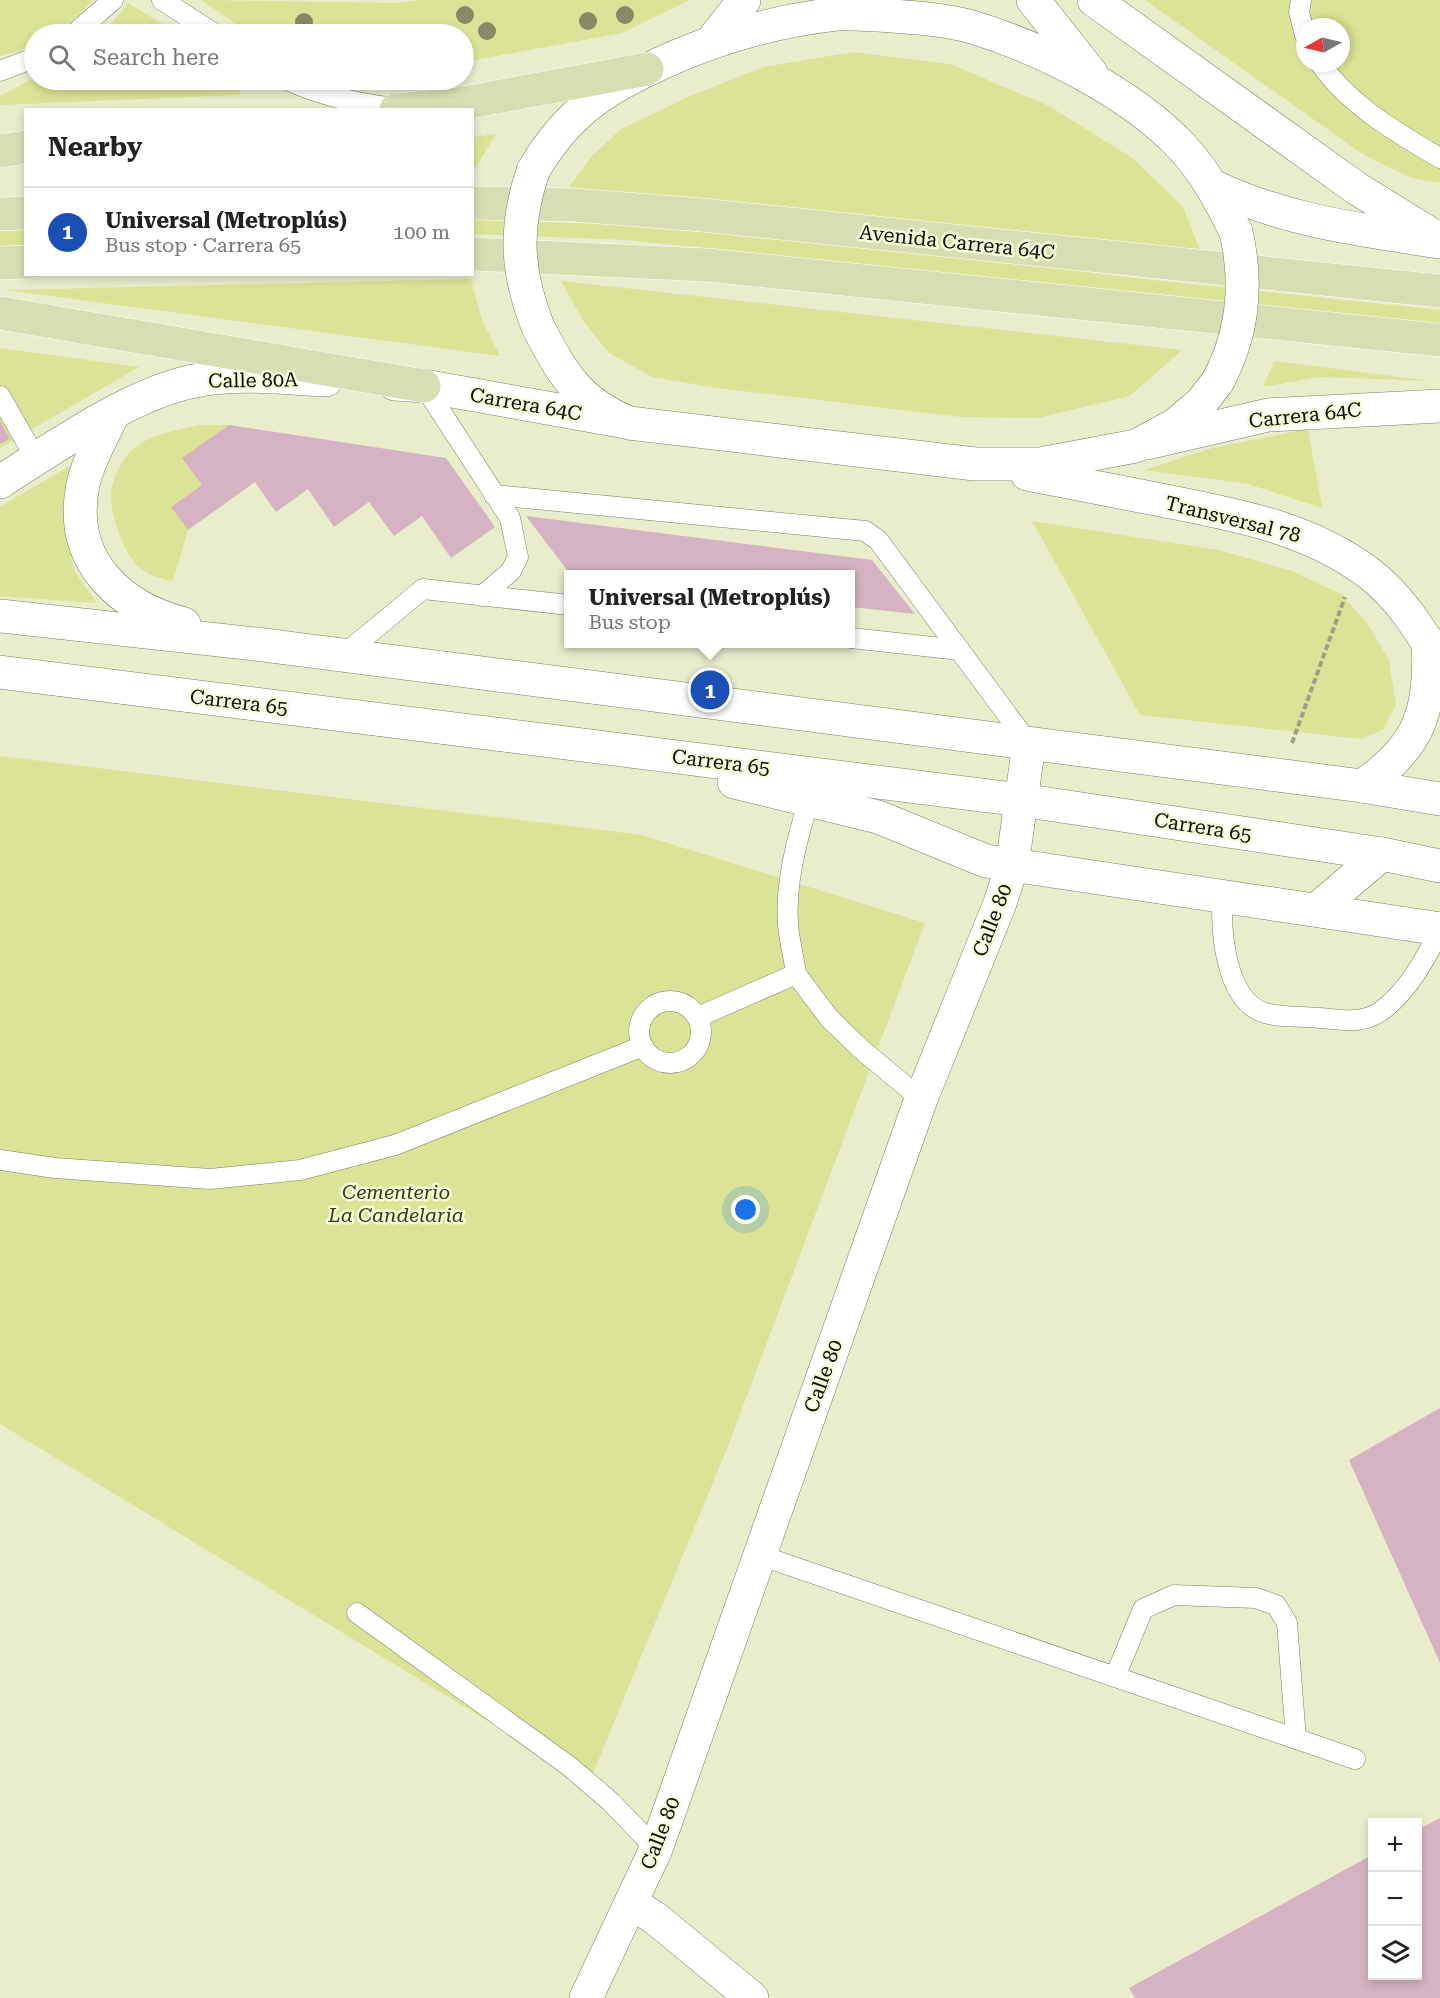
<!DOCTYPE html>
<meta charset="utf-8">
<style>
body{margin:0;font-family:"Roboto Serif",serif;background:#f6f6f6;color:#222}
.controls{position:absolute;right:18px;bottom:18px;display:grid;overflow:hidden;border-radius:0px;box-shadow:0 3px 9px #0003}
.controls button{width:54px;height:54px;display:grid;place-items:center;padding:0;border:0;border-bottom:2px solid #e0e0e0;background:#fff;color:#222;font:30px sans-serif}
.compass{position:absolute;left:1296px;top:18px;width:54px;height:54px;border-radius:50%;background:#fff;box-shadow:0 3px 9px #0003;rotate:262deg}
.you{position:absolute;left:746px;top:1210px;width:21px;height:21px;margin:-15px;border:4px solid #fff;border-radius:50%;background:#1a73e8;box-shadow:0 0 0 9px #1a73e833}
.badge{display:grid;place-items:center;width:39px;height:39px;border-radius:50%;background:#db2777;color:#fff;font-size:20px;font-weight:700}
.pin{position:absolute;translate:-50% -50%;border:3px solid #fff;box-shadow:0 2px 6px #0006}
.popup{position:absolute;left:564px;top:570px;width:291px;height:78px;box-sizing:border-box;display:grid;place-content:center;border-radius:0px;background:#fff;filter:drop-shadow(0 2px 4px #0005);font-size:20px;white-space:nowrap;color:#767676}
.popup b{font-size:22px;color:#222}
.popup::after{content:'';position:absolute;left:50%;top:100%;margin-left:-12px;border:12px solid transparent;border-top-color:#fff}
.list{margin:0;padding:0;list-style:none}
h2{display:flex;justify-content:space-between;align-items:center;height:78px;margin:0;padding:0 24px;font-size:26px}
h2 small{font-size:20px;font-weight:400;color:#767676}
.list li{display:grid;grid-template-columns:39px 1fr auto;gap:18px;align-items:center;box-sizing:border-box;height:90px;padding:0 24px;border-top:2px solid #e0e0e0}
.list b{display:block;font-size:22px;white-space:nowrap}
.list p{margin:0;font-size:20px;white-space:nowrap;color:#767676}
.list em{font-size:20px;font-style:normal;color:#767676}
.icon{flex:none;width:33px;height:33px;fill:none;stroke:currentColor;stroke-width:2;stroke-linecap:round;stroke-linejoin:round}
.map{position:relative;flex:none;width:1440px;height:1998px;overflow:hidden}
.search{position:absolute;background:#fff;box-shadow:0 3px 9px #0003;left:24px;top:24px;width:450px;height:66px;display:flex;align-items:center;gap:15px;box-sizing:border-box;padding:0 21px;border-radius:33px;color:#767676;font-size:22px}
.panel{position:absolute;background:#fff;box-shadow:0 3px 9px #0003;left:24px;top:108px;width:450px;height:168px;border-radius:0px}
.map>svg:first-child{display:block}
</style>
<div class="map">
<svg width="1440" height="1998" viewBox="0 0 1440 1998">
<rect width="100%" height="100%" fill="#e9edcc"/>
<g fill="#dbe496" fill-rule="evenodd">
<path d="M0,0H92C79,18 57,34 34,34V42L20,51L0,56Z"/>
<path d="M201,0L396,3L420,0H690L622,33L464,62V34H251Z"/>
<path d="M1145,0H1440V183L1411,178L1364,155ZM1305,27H1341V63H1305Z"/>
<path d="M128,3L179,34H98L108,28Z"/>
<path d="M854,52L950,64L1049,106L1134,159L1183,207L1201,252L569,187L592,156L621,129L688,97L764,67Z"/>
<path d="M34,78V80H246L239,95L0,105V96Z"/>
<path d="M496,134L473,172V173V137Z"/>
<path d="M473,219L624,225L910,251L1170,282L1440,310V324L626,240L473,234Z"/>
<path d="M25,230V245L0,246V231Z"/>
<path d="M471,279L482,320L500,356L6,290Z"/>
<path d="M561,281L1182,350L1130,396L1038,418L961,417L717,388L652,377L609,353L584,322Z"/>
<path d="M0,348L139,367L0,448Z"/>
<path d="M1274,361L1431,381L1319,377L1263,387Z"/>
<path d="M199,425H229L183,458L202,485L171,507L188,530L173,581C160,579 149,575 139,567C124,555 110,513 111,494C112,479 124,454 137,446C155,433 178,430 199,425Z"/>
<path d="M1308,429L1322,508L1248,484L1144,470L1212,448Z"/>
<path d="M71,465L63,503L66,535L75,572L97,603L0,596V507Z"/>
<path d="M1032,521L1219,550L1292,571L1341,594L1367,623L1389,660L1396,705L1383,730L1361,739L1140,715Z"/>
<path d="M0,756L642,835L925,923L728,1446L589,1783L0,1424Z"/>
</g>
<g fill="#d6b3c2">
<path d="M0,421L10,439L0,444Z"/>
<path d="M229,425L446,458L495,527L451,558L422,516L394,536L369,502L334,527L308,489L276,512L255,482L188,530L171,507L202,485L182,458Z"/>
<path d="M526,516L872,560L915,614L851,607V574H570Z"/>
<path d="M1440,1408V1663L1349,1460Z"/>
<path d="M1440,1818V1998H1135L1129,1988L1372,1855V1976H1418V1830Z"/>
</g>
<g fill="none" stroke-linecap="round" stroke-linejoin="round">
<defs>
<g id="service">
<path d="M162,0L215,34"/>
<path d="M1301,0L1299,12L1305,35"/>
<path d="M74,34L113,0"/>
<path d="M1320,63C1349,105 1397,133 1440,158"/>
<path d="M0,71L34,58"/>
<path d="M287,80C324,97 361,104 402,109"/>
<path d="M424,386L510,518L518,557L511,571L482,596"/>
<path d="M0,396L36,459"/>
<path d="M494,495L865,531L878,540L1029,744"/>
<path d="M851,638L960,650"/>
<path d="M343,655L423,589L569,605"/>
<path d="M1223,895C1220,929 1225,1001 1265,1013C1281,1018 1302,1016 1320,1018C1344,1020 1365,1025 1385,1008C1410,988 1427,957 1440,929"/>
<path d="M796,974C794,957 789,940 788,924C785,883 797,839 809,800"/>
<circle cx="670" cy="1032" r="31"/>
<path d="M698,1017L796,974L829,1018L861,1049L921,1099"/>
<path d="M0,1160L55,1168L210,1179L300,1170L395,1145L643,1046"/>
<path d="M759,1555L1355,1759"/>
<path d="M357,1613L569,1766L611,1802L656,1849"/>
<path d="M1115,1677L1143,1609L1174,1595L1256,1598L1276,1605L1287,1623L1296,1739"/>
</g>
<g id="tertiary">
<path d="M1213,186C1285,221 1362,230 1440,242"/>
<path d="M395,384L424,386L626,422"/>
<path d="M1147,443L1268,415L1440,406"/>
<path d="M0,482C55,447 130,394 194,381C237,372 283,378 326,380"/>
</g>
<g id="secondary">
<path d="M1033,0L1091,73"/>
<path d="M1094,0L1356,188L1440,240"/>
<path d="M712,41L744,0"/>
<path d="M533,171C569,108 610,86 675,57C726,35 781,20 837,14C850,13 864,15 878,15C908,17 942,19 972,27C1042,48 1133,94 1183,148C1206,173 1221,202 1236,232"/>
<path d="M538,327C562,373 578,402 629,423L975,464H1040L1136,446L1175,425L1201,403L1218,381"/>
<path d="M113,414C102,438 86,464 82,490C70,562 120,607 184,624"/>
<path d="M1027,474C1073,483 1119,492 1166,501C1237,515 1310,528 1370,574C1400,597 1421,631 1440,663"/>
<path d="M0,616L256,644L1362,786L1440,799"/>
<path d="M0,672L1021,800L1382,854L1440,866"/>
<path d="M734,782L878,817L986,861L1440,929"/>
<path d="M1362,786C1420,747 1432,710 1428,641"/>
<path d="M1316,910L1382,854"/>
<path d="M631,1903L655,1918L752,1998"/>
<path d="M586,1998L656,1849L921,1099L1000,903L1012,866L1029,744"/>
</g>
<g id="primary">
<path d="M396,110L459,104L647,69"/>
<path d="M0,151L26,147"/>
<path d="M472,203L574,205L702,215L1440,291"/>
<path d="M0,214L26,213"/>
<path d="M472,254L707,265L1440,340"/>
<path d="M0,263L26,262"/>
<path d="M0,313L424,386"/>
</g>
</defs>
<use href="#service" stroke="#7b7f61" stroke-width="21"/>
<use href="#tertiary" stroke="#7b7f61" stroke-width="34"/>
<use href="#secondary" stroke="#7b7f61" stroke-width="34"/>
<use href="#primary" stroke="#fff" stroke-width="34"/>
<path stroke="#9da087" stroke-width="4" stroke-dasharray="6 3" stroke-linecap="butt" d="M1292,743L1345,597"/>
<use href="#service" stroke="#fff" stroke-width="20"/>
<use href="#tertiary" stroke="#fff" stroke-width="33"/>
<use href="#secondary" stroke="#fff" stroke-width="33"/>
<use href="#primary" stroke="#d8ddb3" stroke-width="33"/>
<defs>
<g id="secondary-bridge">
<path d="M533,171C514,228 516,271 538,327"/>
<path d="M1218,381C1243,334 1248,284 1236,232"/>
</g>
</defs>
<use href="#secondary-bridge" stroke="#7b7f61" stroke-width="34" stroke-linecap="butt"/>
<use href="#secondary-bridge" stroke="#fff" stroke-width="33"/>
</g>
<g fill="#878a65">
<circle cx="465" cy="15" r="9"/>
<circle cx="625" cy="15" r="9"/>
<circle cx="588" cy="21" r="9"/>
<circle cx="304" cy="22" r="9"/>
<circle cx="487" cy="31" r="9"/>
</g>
<g text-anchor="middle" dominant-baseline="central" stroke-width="5" stroke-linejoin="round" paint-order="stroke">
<g font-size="20" fill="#0c0d03" stroke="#f6fbd9">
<text transform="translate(957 242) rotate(6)">Avenida Carrera 64C</text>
<text transform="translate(253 380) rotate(-1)">Calle 80A</text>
<text transform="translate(526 404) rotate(10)">Carrera 64C</text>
<text transform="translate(1305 415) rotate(-6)">Carrera 64C</text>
<text transform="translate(1233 519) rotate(14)">Transversal 78</text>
<text transform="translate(239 702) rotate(7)">Carrera 65</text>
<text transform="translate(721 762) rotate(7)">Carrera 65</text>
<text transform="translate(1203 827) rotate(9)">Carrera 65</text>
<text transform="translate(992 920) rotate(-69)">Calle 80</text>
<text transform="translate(823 1376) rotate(-70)">Calle 80</text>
<text transform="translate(660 1833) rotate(-69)">Calle 80</text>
</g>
<g font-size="20" font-style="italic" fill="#363911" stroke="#f6fbd9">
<text x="396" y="1192">Cementerio<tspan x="396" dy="23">La Candelaria</tspan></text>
</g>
</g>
</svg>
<div class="controls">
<button>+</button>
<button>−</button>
<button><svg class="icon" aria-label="layers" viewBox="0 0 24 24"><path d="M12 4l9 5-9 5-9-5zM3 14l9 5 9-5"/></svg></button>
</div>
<svg class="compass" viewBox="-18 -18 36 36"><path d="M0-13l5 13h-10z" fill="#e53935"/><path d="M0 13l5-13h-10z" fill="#767676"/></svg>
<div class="you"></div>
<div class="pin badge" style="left:710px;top:690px;background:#1a4fb4">1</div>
<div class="popup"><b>Universal (Metroplús)</b>Bus stop</div>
<div class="search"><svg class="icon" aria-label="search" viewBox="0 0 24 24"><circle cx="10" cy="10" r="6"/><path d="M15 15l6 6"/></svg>Search here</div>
<section class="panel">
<h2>Nearby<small></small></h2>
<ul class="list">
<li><span class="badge" style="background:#1a4fb4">1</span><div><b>Universal (Metroplús)</b><p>Bus stop · Carrera 65</p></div><em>100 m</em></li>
</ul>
</section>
</div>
